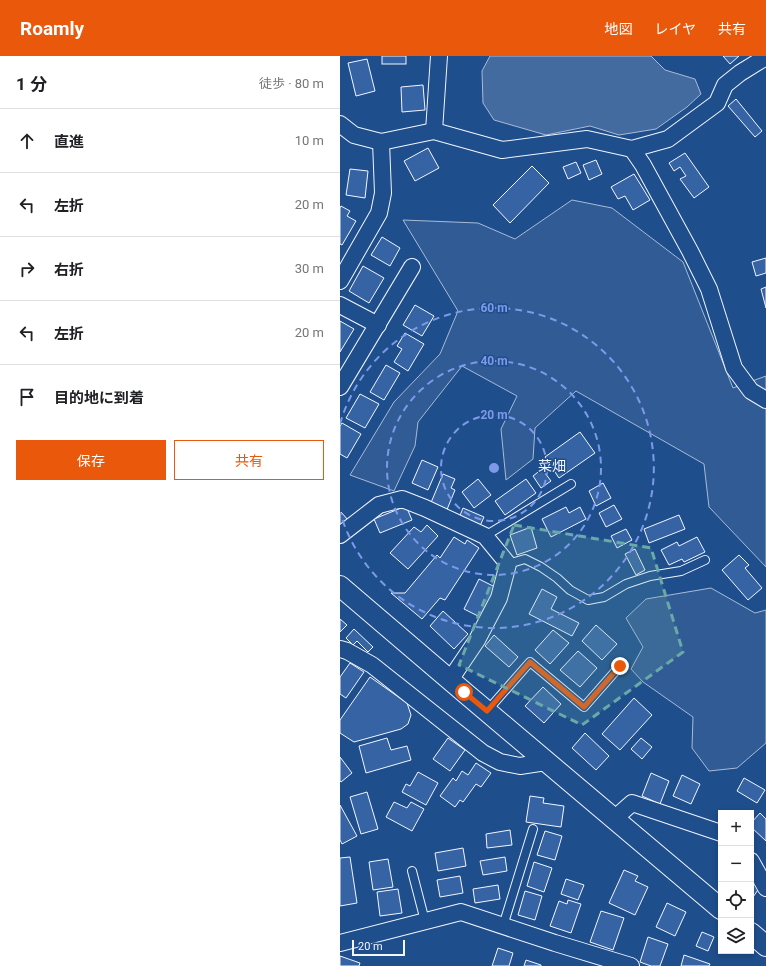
<!DOCTYPE html>
<html lang="ja">
<meta charset="utf-8">
<style>
body{margin:0;font-family:Roboto,"Noto Sans JP",sans-serif;background:#f6f6f6;color:#202124}
.controls{position:absolute;right:12px;bottom:12px;display:grid;overflow:hidden;border-radius:0px;box-shadow:0 2px 6px #0003}
.controls button{width:36px;height:36px;display:grid;place-items:center;padding:0;border:0;border-bottom:1px solid #e0e0e0;background:#fff;color:#202124;font:20px sans-serif}
.scale{position:absolute;left:12px;bottom:10px;width:53px;box-sizing:border-box;padding-left:4px;border:2px solid #f2f6ff;border-top:0;font-size:11px;line-height:14px;white-space:nowrap;color:#f2f6ff;-webkit-text-stroke:3px #1f4e8c;paint-order:stroke}
.stop{position:absolute;width:12px;height:12px;margin:-9px;border:3px solid #ea580c;border-radius:50%;background:#fff}
.stop.end{background:#ea580c;border-color:#fff;box-shadow:0 1px 4px #0008}
.list{margin:0;padding:0;list-style:none}
h2{display:flex;justify-content:space-between;align-items:center;height:52px;margin:0;padding:0 16px;font-size:17px}
h2 small{font-size:13px;font-weight:400;color:#757577}
.list li{display:grid;grid-template-columns:26px 1fr auto;gap:12px;align-items:center;box-sizing:border-box;height:64px;padding:0 16px;border-top:1px solid #e0e0e0}
.list b{display:block;font-size:15px;white-space:nowrap}
.list em{font-size:13px;font-style:normal;color:#757577}
.actions{display:flex;gap:8px;padding:12px 16px}
.actions a{flex:1;padding:9px 0;border:1px solid #ea580c;border-radius:0px;text-align:center;font-size:14px;color:#ea580c}
.actions .main{background:#ea580c;color:#fff}
.icon{flex:none;width:22px;height:22px;fill:none;stroke:currentColor;stroke-width:2;stroke-linecap:round;stroke-linejoin:round}
.map{position:relative;flex:none;width:426px;height:910px;overflow:hidden}
header{display:flex;align-items:center;gap:24px;box-sizing:border-box;height:56px;padding:0 20px;background:#ea580c;color:#fff}
header strong{font-size:19px}
nav{display:flex;gap:22px;margin-inline-start:auto;font-size:14px}
main{display:flex}
aside{flex:1;background:#fff}
.map>svg:first-child{display:block}
</style>
<header>
<strong>Roamly</strong>
<nav><a>地図</a><a>レイヤ</a><a>共有</a></nav>
</header>
<main>
<aside>
<h2>1 分<small>徒歩 · 80 m</small></h2>
<ul class="list">
<li><svg class="icon" aria-label="ahead" viewBox="0 0 24 24"><path d="M12 20V5M6 11l6-6 6 6"/></svg><div><b>直進</b></div><em>10 m</em></li>
<li><svg class="icon" aria-label="left" viewBox="0 0 24 24"><path d="M17 20v-9H6M10 6l-5 5 5 5"/></svg><div><b>左折</b></div><em>20 m</em></li>
<li><svg class="icon" aria-label="right" viewBox="0 0 24 24"><path d="M7 20v-9h11M14 6l5 5-5 5"/></svg><div><b>右折</b></div><em>30 m</em></li>
<li><svg class="icon" aria-label="left" viewBox="0 0 24 24"><path d="M17 20v-9H6M10 6l-5 5 5 5"/></svg><div><b>左折</b></div><em>20 m</em></li>
<li><svg class="icon" aria-label="arrive" viewBox="0 0 24 24"><path d="M6 21V4h12l-3 4 3 4H6"/></svg><div><b>目的地に到着</b></div></li>
</ul>
<div class="actions"><a class="main">保存</a><a>共有</a></div>
</aside>
<div class="map">
<svg width="426" height="910" viewBox="0 0 426 910">
<rect width="100%" height="100%" fill="#1f4e8c"/>
<g fill="#305b95" stroke="#a8bbd7">
<path d="M232,144L272,152L343,206L393,332L426,320V511L369,451L364,408L236,335L195,372L193,403L166,424L161,373L177,340L122,310L78,366L75,390L54,435L10,419L54,346L100,298L118,255L63,164L138,167L175,183Z"/>
<path d="M371,532L415,557L426,554V687L397,712L369,715L352,692L353,661L303,626L291,613L303,591L286,562L306,543Z"/>
</g>
<path fill="#446ba0" stroke="#a8bbd7" d="M150,0H311L325,14L355,23L361,38L347,51L316,73L279,79L250,70L206,79L154,64L143,47L142,15Z"/>
<g fill="#3563a3" stroke="#f2f6ff">
<rect x="42" y="0" width="24" height="8"/>
<path d="M383,0H399L390,8Z"/>
<path d="M27,3L35,35L16,40L8,7Z"/>
<path d="M83,29L85,54L62,56L61,31Z"/>
<path d="M396,43L422,75L415,81L388,50Z"/>
<path d="M88,92L99,112L75,125L64,105Z"/>
<path d="M345,97L369,131L354,142L340,123L346,120L340,111L334,115L329,107Z"/>
<path d="M256,104L262,118L249,124L243,109Z"/>
<path d="M236,106L241,117L228,123L223,111Z"/>
<path d="M192,110L209,127L170,167L153,149Z"/>
<path d="M10,113L28,115L25,142L6,139Z"/>
<path d="M294,118L310,144L293,154L285,140L278,143L271,131Z"/>
<path d="M1,150L10,155L7,160L16,165L2,189L0,188V152Z"/>
<path d="M42,181L60,192L50,210L31,199Z"/>
<path d="M426,202V217L416,220L412,206Z"/>
<path d="M23,210L44,222L29,247L9,235Z"/>
<path d="M426,231V252L421,233Z"/>
<path d="M75,249L94,260L82,280L63,269Z"/>
<path d="M0,265L14,273L0,296Z"/>
<path d="M65,277L84,288L68,315L54,306L62,293L57,290Z"/>
<path d="M46,309L60,317L44,344L30,336Z"/>
<path d="M20,338L39,348L25,372L6,362Z"/>
<path d="M2,367L21,378L7,402L0,398V370Z"/>
<path d="M240,376L255,397L219,422L205,401Z"/>
<path d="M82,404L98,411L88,434L72,427Z"/>
<path d="M202,413L211,425L201,432L193,420Z"/>
<path d="M103,418L115,423L111,432L115,434L106,456L90,449Z"/>
<path d="M138,423L151,439L134,452L122,436Z"/>
<path d="M186,423L196,437L165,459L155,445Z"/>
<path d="M263,427L271,442L256,450L249,435Z"/>
<path d="M274,449L282,463L266,471L259,457Z"/>
<path d="M66,450L72,464L40,477L34,463Z"/>
<path d="M226,451L229,457L240,451L246,463L211,481L202,463Z"/>
<path d="M123,452L144,461L140,470L119,462Z"/>
<path d="M1,456L8,464L0,470V457Z"/>
<path d="M339,459L345,473L309,487L304,473Z"/>
<path d="M87,469L98,480L68,513L50,497L74,471L81,476Z"/>
<path d="M191,471L197,492L177,499L170,479Z"/>
<path d="M286,473L292,484L277,492L271,480Z"/>
<path d="M114,481L125,488L127,484L139,492L105,544L100,542L82,563L51,537H65L97,499L100,502Z"/>
<path d="M357,481L365,496L344,506L342,503L329,509L321,494L337,486L339,490Z"/>
<path d="M295,493L305,514L296,519L285,498Z"/>
<path d="M399,499L409,509L405,512L422,532L408,544L382,514Z"/>
<path d="M139,523L157,532L142,562L124,553Z"/>
<path d="M202,533L217,541L211,553L239,567L232,580L189,558Z"/>
<path d="M103,555L128,578L114,593L90,570Z"/>
<path d="M0,563L7,569L0,576Z"/>
<path d="M256,569L277,588L262,604L242,585Z"/>
<path d="M14,573L33,591L28,596L17,585L13,589L6,582Z"/>
<path d="M213,574L229,587L210,608L195,594Z"/>
<path d="M154,579L178,601L169,611L145,590Z"/>
<path d="M238,595L257,612L240,631L220,614Z"/>
<path d="M10,607L24,616L6,642L0,638V621Z"/>
<path d="M30,621L67,647L71,659L68,668L61,673L14,686L0,677V664Z"/>
<path d="M203,631L221,648L204,667L185,650Z"/>
<path d="M294,642L312,659L280,694L262,678Z"/>
<path d="M245,677L269,700L256,714L232,692Z"/>
<path d="M47,682L51,694L67,690L71,704L26,717L19,690Z"/>
<path d="M108,682L125,694L110,715L93,703Z"/>
<path d="M301,682L312,691L302,703L291,693Z"/>
<path d="M0,701L12,717L1,726L0,725Z"/>
<path d="M136,707L151,717L141,731L136,728L123,746L120,744L115,751L100,740L113,722L116,725L122,715L128,719Z"/>
<path d="M78,716L98,727L86,749L62,736L66,728L70,730Z"/>
<path d="M311,717L329,725L320,748L302,740Z"/>
<path d="M342,719L360,728L351,748L333,740Z"/>
<path d="M404,722L425,734L417,747L397,735Z"/>
<path d="M27,736L38,773L21,778L10,741Z"/>
<path d="M190,740L204,742L203,747L224,750L221,771L186,766Z"/>
<path d="M54,746L67,752L71,746L84,753L72,775L46,761Z"/>
<path d="M0,749L17,780L2,788L0,784Z"/>
<path d="M420,757L426,763V785L411,771V767Z"/>
<path d="M170,774L172,789L147,792L146,778Z"/>
<path d="M205,775L222,780L215,804L197,799Z"/>
<path d="M123,792L126,810L98,815L95,797Z"/>
<path d="M10,801L17,847L0,850V802Z"/>
<path d="M165,801L167,815L143,819L140,805Z"/>
<path d="M48,803L53,831L33,834L29,806Z"/>
<path d="M194,806L212,812L204,836L187,830Z"/>
<path d="M284,814L298,820L295,825L308,831L295,859L269,847Z"/>
<path d="M120,820L123,837L100,841L97,824Z"/>
<path d="M226,823L244,829L238,844L221,838Z"/>
<path d="M411,825L420,831L411,844Z"/>
<path d="M158,829L160,843L135,847L133,833Z"/>
<path d="M58,833L62,857L40,860L37,836Z"/>
<path d="M185,835L202,840L195,864L178,859Z"/>
<path d="M228,844L241,848L231,877L210,870L219,845L227,848Z"/>
<path d="M327,847L346,856L335,880L316,871Z"/>
<path d="M261,855L284,862L273,894L250,886Z"/>
<path d="M362,876L374,881L368,895L356,890Z"/>
<path d="M308,881L328,888L320,910H311L300,906Z"/>
<path d="M158,892L173,897L169,910H152Z"/>
<path d="M344,899L370,908L369,910H341Z"/>
<path d="M0,900L20,907L19,910H0Z"/>
<path d="M186,904L201,909V910H184Z"/>
</g>
<g fill="none" stroke-linecap="round" stroke-linejoin="round">
<defs>
<g id="service">
<path d="M145,480L231,428"/>
<path d="M168,508L185,503L201,511L217,522L230,534L248,544L264,541L286,528L310,520L341,515L365,504"/>
<path d="M147,655L190,606L244,651L280,610"/>
<path d="M72,815L85,865"/>
<path d="M163,870L193,773"/>
</g>
<g id="minor">
<path d="M0,68L14,79L41,86L94,75L162,94L247,83L292,93L328,83L377,47L385,29L400,17L426,1"/>
<path d="M94,75L99,0"/>
<path d="M292,93L303,109L350,195L369,233L394,312L411,335L426,344"/>
<path d="M0,225L39,157L43,137L41,86"/>
<path d="M0,249L38,269"/>
<path d="M0,331L72,211"/>
<path d="M0,479L39,449L62,443L85,452L145,480L168,508L159,542L137,584L110,624"/>
<path d="M0,593L7,595L32,609L143,697L160,706L180,710L206,706"/>
<path d="M274,763L292,747L381,777"/>
<path d="M411,805L426,832"/>
<path d="M0,887L121,856L215,887L291,910"/>
</g>
<g id="tertiary">
<path d="M0,530L124,636L381,853"/>
<path d="M411,877L426,890"/>
</g>
</defs>
<use href="#service" stroke="#f2f6ff" stroke-width="10"/>
<use href="#minor" stroke="#f2f6ff" stroke-width="18"/>
<use href="#tertiary" stroke="#f2f6ff" stroke-width="22"/>
<use href="#service" stroke="#1f4e8c" stroke-width="8"/>
<use href="#minor" stroke="#1f4e8c" stroke-width="16"/>
<use href="#tertiary" stroke="#1f4e8c" stroke-width="20"/>
</g>
<g fill="none" stroke-linecap="round" stroke-linejoin="round">
<path stroke="#ea580c" stroke-width="5" d="M124,636L147,655L190,606L244,651L280,610"/>
</g>
<path fill="#6aa9a8" fill-opacity="0.2" stroke="#6aa9a8" stroke-width="3" stroke-dasharray="8 5" stroke-linejoin="round" d="M174,469L311,492L343,596L242,669L119,609Z"/>
<g fill="none" stroke="#7d9aea" stroke-width="2" stroke-dasharray="7 5">
<circle cx="154" cy="412" r="53"/>
<circle cx="154" cy="412" r="107"/>
<path d="M0 368A160 160 0 1 1 0 456"/>
</g>
<g text-anchor="middle" dominant-baseline="central" stroke-width="3" stroke-linejoin="round" paint-order="stroke">
<g font-size="14" fill="#f2f6ff" stroke="#1f4e8c">
<text x="212" y="410">菜畑</text>
</g>
</g>
<circle cx="154" cy="412" r="6" fill="#7d9aea" stroke="#1f4e8c" stroke-width="2"/>
<g font-size="12" text-anchor="middle" font-weight="bold" fill="#7d9aea" stroke="#1f4e8c" stroke-width="3" stroke-linejoin="round" paint-order="stroke">
<text x="154" y="256">60 m</text>
<text x="154" y="309">40 m</text>
<text x="154" y="363">20 m</text>
</g>
</svg>
<div class="controls">
<button>+</button>
<button>−</button>
<button><svg class="icon" aria-label="locate" viewBox="0 0 24 24"><circle cx="12" cy="12" r="6"/><path d="M12 2v4M12 18v4M2 12h4M18 12h4"/></svg></button>
<button><svg class="icon" aria-label="layers" viewBox="0 0 24 24"><path d="M12 4l9 5-9 5-9-5zM3 14l9 5 9-5"/></svg></button>
</div>
<div class="scale">20 m</div>
<div class="stop" style="left:124px;top:636px"></div>
<div class="stop end" style="left:280px;top:610px"></div>
</div>
</main>
